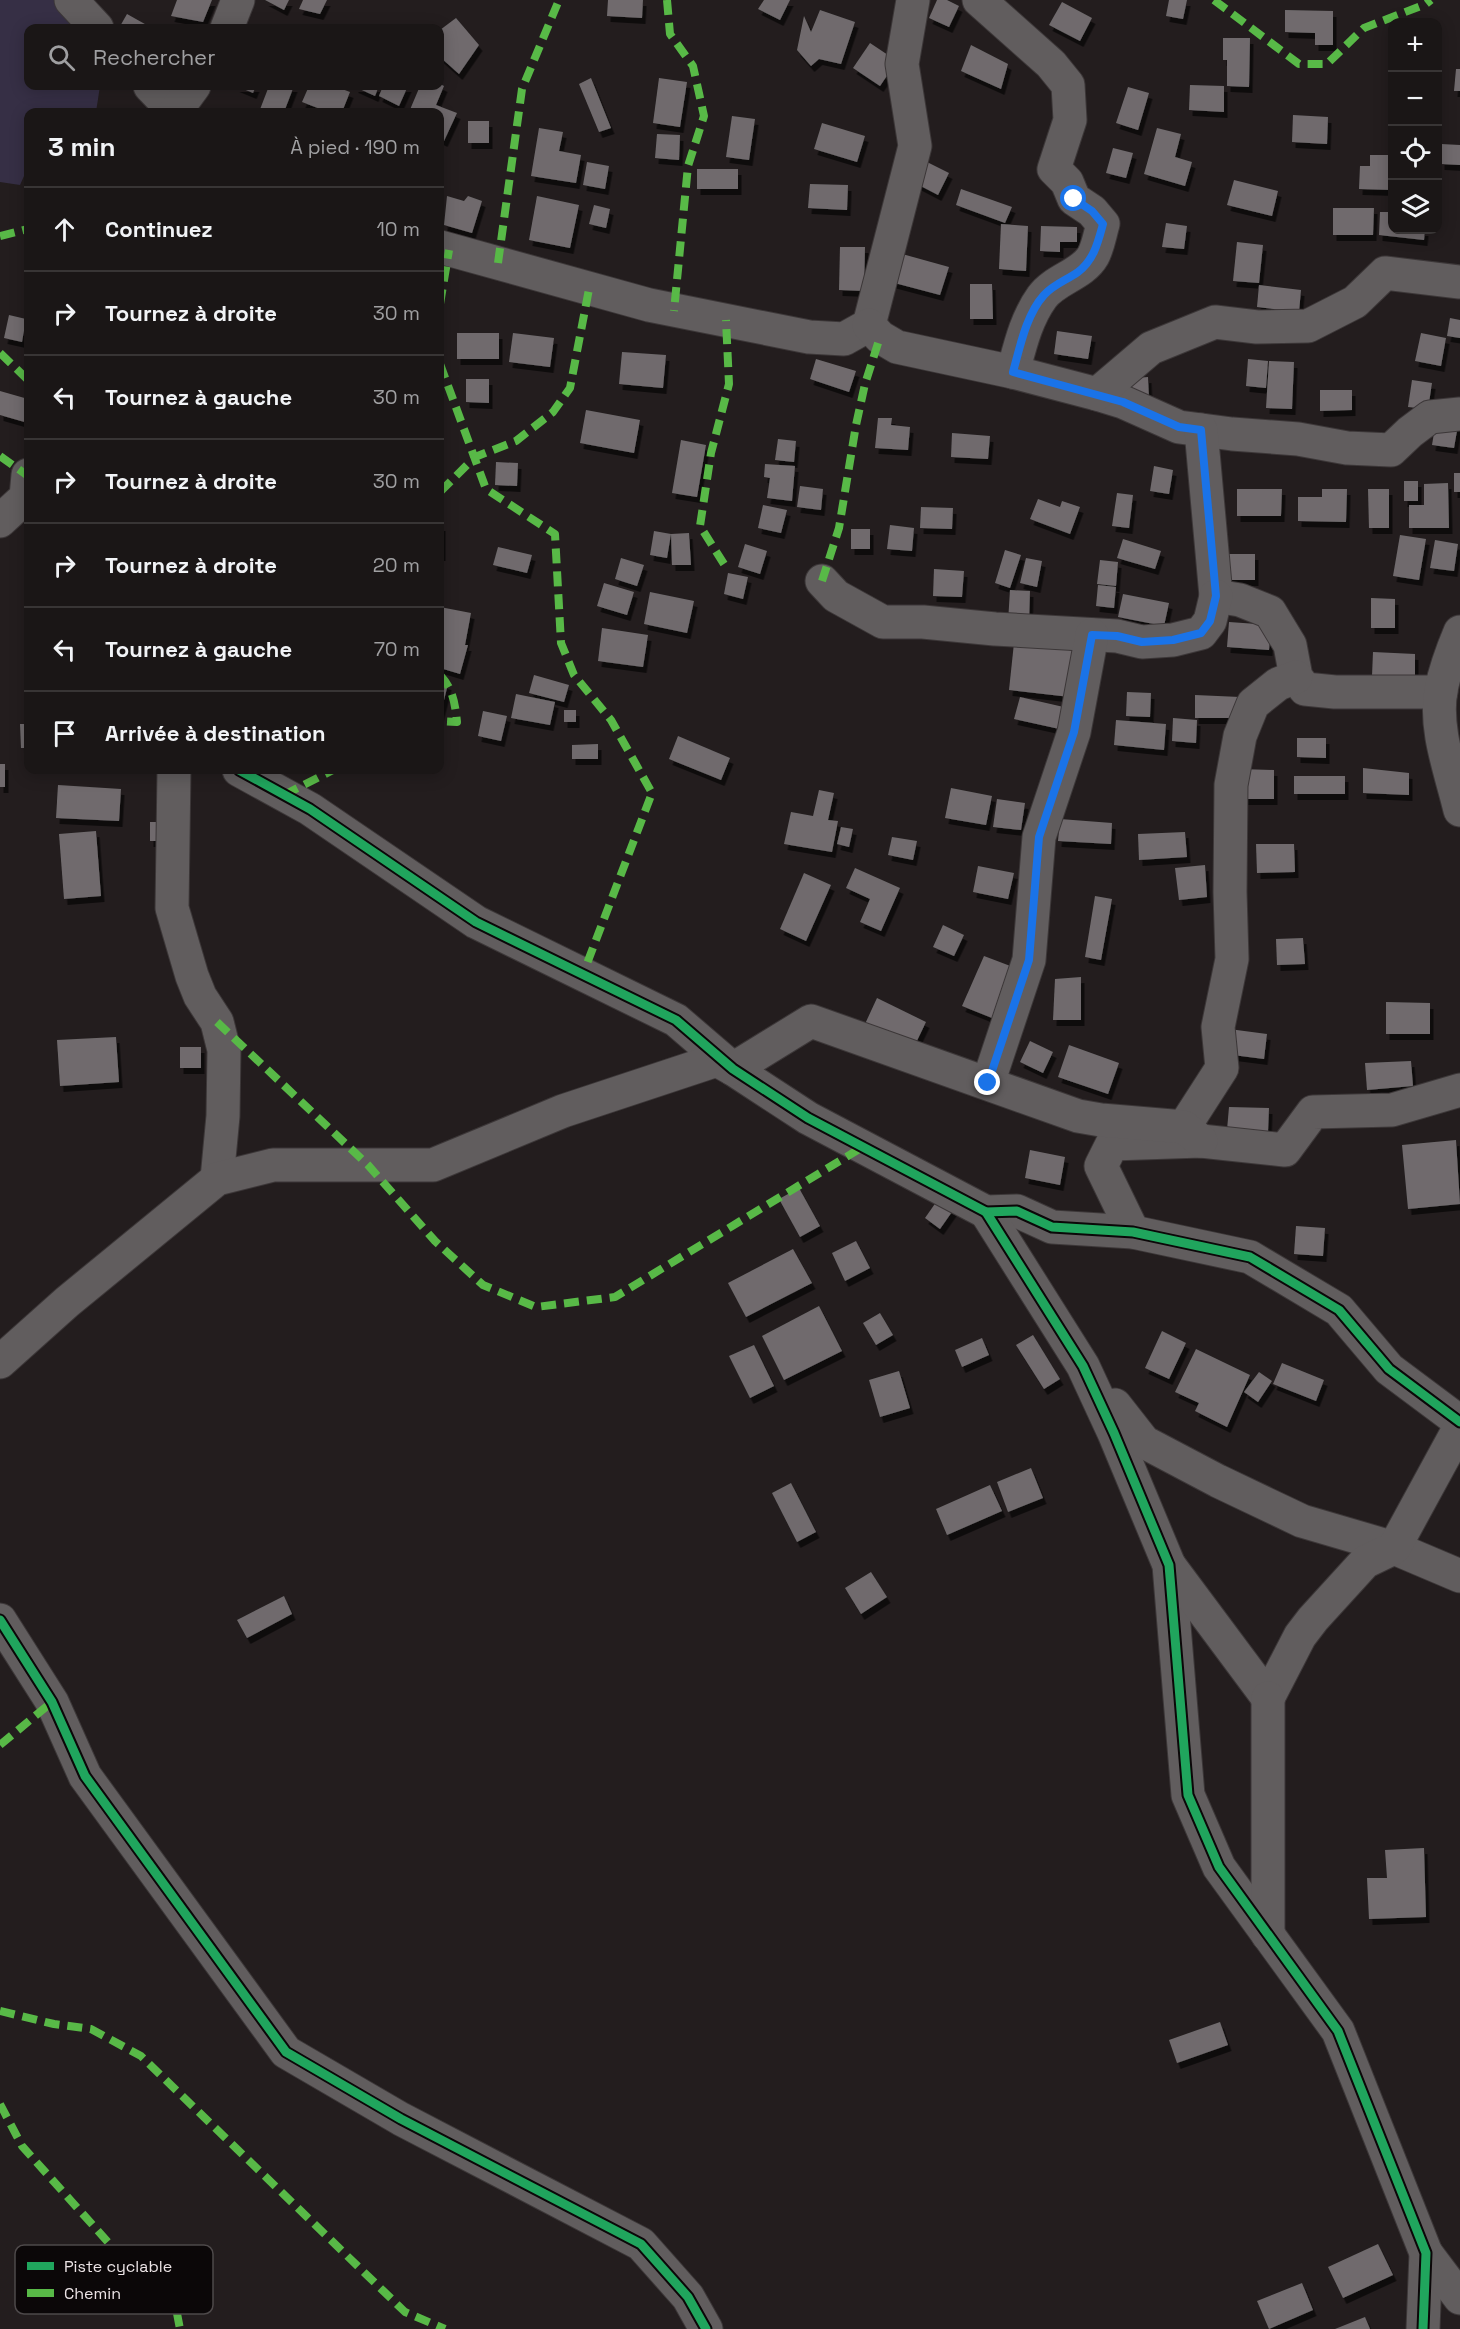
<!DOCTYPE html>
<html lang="fr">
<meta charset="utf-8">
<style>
body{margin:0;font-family:"Space Grotesk",sans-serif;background:#231f1f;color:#f1f3f6}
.controls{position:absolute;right:18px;top:18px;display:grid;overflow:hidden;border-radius:12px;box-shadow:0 3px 15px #0003}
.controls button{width:54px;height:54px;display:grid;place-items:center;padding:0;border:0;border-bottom:2px solid #383535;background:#1a1616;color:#f1f3f6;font:30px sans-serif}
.stop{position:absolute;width:18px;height:18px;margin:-14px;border:4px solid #1a73e8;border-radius:50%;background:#fff}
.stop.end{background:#1a73e8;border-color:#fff;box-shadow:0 2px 6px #0008}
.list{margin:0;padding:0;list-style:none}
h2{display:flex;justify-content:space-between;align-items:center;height:78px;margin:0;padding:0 24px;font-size:26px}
h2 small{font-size:20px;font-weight:400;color:#9f9fa1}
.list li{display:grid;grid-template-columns:39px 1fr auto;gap:18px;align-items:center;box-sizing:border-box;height:84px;padding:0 24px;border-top:2px solid #383535}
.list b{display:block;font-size:22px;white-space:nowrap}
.list em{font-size:20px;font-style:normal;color:#9f9fa1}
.icon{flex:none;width:33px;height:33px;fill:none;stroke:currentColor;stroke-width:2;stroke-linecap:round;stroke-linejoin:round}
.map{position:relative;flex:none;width:1460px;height:2329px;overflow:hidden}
.search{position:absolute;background:#1a1616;box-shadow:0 3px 15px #0003;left:24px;top:24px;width:420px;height:66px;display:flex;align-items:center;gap:15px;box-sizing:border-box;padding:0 21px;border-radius:12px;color:#9f9fa1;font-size:22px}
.panel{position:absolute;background:#1a1616;box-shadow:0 3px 15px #0003;left:24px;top:108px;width:420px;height:666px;border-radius:12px}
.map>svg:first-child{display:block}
</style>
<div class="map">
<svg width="1460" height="2329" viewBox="0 0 1460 2329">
<defs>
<filter id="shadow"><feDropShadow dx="3.5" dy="6" stdDeviation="0" flood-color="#0009"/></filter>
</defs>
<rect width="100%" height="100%" fill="#231d1e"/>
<path fill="#362f45" d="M0,0H57L81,28H28V86H100L96,112H28V167L20,185L0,182Z"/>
<g fill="#6f6b6d" filter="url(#shadow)">
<path d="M177,0H212L203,22L171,16Z"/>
<path d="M265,0H289L284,10Z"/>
<path d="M303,0H327L320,14L299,9Z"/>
<path d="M608,0H643L642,18L607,16Z"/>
<path d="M764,0H790L780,20L758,9Z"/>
<path d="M937,0H947L959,6L949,27L929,18Z"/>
<path d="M1169,0H1187L1183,19L1166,16Z"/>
<path d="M1062,2L1092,18L1080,41L1049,25Z"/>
<path d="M820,10L855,22L841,64L819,59L811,66L797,50L804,16L811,32Z"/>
<path d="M1285,10L1333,11V45H1315V33L1285,32Z"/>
<path d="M127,14L152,28H119Z"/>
<path d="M456,18L479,45L459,74L440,57V30Z"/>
<path d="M1223,38H1250L1249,87L1227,86V60H1223Z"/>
<path d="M870,43L897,61L880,86L853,68Z"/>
<path d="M971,45L1008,64L1001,89L961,71Z"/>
<path d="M1456,69H1460V91H1454Z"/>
<path d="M591,78L611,128L599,132L579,84Z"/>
<path d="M659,78L687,82L680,127L653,123Z"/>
<path d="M440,84L444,86L436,105L457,113L444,141L440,139V112H409L420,86Z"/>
<path d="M1190,85L1224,86V112L1189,110Z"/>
<path d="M236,86H256L253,93Z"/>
<path d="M269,86H294L284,112H259Z"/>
<path d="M309,86H334L350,92L342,112H328L302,102Z"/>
<path d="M355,86H379L375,96L355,87Z"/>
<path d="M383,86H408L399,106L379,96Z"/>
<path d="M1128,87L1149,93L1138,130L1116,123Z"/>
<path d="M1293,115L1328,117L1327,144L1292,142Z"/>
<path d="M732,116L755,119L749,160L726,157Z"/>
<rect x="468" y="121" width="21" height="22"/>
<path d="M822,123L865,136L857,162L814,149Z"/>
<path d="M539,128L563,132L559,151L581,155L576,183L531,176Z"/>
<path d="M1157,128L1181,134L1175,157L1192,162L1185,186L1144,174Z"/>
<path d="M657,134L680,135L679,160L655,158Z"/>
<path d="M1441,144L1460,145V165L1441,164Z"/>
<path d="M1113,148L1133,153L1126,178L1106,173Z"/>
<path d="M1370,155H1392V190L1359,189L1360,166H1370Z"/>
<path d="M587,162L609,166L605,189L583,185Z"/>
<path d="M927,162L949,173L938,195L915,183Z"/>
<rect x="697" y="169" width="41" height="20"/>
<path d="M1234,180L1278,191L1272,216L1227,205Z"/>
<path d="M810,184L848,185L847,210L808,208Z"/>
<path d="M961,189L1012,207L1005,223L956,205Z"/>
<path d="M447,196L464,201L468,196L482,201L472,233L444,225Z"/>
<path d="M537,196L579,205L570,248L529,240Z"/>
<path d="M594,205L610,209L606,228L589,224Z"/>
<path d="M1333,208H1374L1373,235H1333Z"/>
<path d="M1380,212H1392V230H1425L1424,240L1379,235Z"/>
<path d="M1166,223L1187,226L1184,249L1162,247Z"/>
<path d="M1001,224L1028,226L1026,271L999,269Z"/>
<path d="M1041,226L1077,227V242H1060V252L1040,251Z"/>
<path d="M1237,242L1263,245L1259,283L1233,281Z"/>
<path d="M840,247H865L864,291L839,290Z"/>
<path d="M895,252L949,267L940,295L887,281Z"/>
<path d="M970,284H992L993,319H970Z"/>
<path d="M1259,285L1301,290L1299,312L1257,307Z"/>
<path d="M9,315L26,319L22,342L4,338Z"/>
<path d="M1450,318L1460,320V338L1447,336Z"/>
<path d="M1057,331L1092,336L1088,359L1054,354Z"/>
<rect x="457" y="333" width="42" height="26"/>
<path d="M513,333L554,338L550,367L509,362Z"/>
<path d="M1421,333L1446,338L1441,366L1415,361Z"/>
<path d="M622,352L666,355L663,388L619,384Z"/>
<path d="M816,359L856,371L849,392L810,379Z"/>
<path d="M1248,359L1268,361L1266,388L1246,386Z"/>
<path d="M1269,361L1294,362L1292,409L1266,408Z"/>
<path d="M1148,377L1149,399L1123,400V379Z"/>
<path d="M466,379H489V403L466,402Z"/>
<path d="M1412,380L1432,383L1428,409L1408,407Z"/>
<path d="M1320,390H1352V410L1320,411Z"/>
<path d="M0,391L28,399V423L0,415Z"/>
<path d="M586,410L640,420L634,453L580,443Z"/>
<path d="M878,418H892L891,425L910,427L908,450L875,448Z"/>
<path d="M1436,421L1458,425L1454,448L1432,445Z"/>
<path d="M952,433L990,436L988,459L951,457Z"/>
<path d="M778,439L796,441L794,462L775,460Z"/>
<path d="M681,440L706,445L697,497L672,493Z"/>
<path d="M496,462L518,463L517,486L495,485Z"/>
<path d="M765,464L795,466L792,501L767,498L770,478L764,477Z"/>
<path d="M1154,466L1173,470L1169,494L1150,491Z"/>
<rect x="1454" y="473" width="6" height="19"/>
<rect x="1404" y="481" width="14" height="20"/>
<path d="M1448,483L1449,528H1409V505H1424V484Z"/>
<path d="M800,486L823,489L821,510L797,507Z"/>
<path d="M1237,489H1282L1281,516H1237Z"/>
<path d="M1322,489H1347L1346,522L1298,521V497H1322Z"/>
<path d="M1368,489H1389V528H1369Z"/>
<path d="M1117,493L1133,495L1129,528L1112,526Z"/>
<path d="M1038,499L1060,507L1062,501L1080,507L1070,534L1030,519Z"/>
<path d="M763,505L787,510L781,533L758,528Z"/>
<path d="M921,507L953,508L952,529L920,528Z"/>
<rect x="440" y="525" width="2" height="30"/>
<path d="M890,525L914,528L912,551L887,549Z"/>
<rect x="851" y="529" width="19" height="20"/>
<path d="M654,531L671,534L667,558L650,555Z"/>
<path d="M689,533L691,565H672L671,534Z"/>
<path d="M1400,535L1426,539L1419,580L1393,576Z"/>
<path d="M1123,539L1161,551L1155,569L1117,558Z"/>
<path d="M1435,540L1458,544L1454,571L1430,568Z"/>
<path d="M745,544L767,551L760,574L738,567Z"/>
<path d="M498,547L532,555L527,573L493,565Z"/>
<path d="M1005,550L1021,555L1010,588L995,583Z"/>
<rect x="1227" y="554" width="28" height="26"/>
<path d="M621,558L644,565L637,586L615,579Z"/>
<path d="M1026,558L1042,561L1037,587L1020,583Z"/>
<path d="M1100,560L1118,562L1116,586L1097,584Z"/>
<path d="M934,569L964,571L962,597L933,596Z"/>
<path d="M728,573L748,577L743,599L724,594Z"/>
<path d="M604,583L634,592L627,615L597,606Z"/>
<path d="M1098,585L1116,587L1114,608L1096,606Z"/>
<path d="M1010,590L1030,591L1029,622H1008Z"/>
<path d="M650,592L694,601L687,633L644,624Z"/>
<path d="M1123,594L1169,603L1164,626L1118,617Z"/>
<path d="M1371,598L1395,599V628H1371Z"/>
<path d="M440,607L471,613L465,645H468L460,674L440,668Z"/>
<path d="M1229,622L1271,625L1269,650L1227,647Z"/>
<path d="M602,628L648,635L643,667L598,661Z"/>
<path d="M1014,643L1076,651L1070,697L1009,690Z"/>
<path d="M1373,652L1415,654V678L1372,676Z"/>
<path d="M534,675L569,685L564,702L529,693Z"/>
<path d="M440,682L448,684L440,716Z"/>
<path d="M1127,692L1151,693L1150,717L1126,716Z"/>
<path d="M516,694L555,702L550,725L511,718Z"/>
<path d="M1195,695L1240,697V718H1195Z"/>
<path d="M1020,697L1068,708L1064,730L1014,719Z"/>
<rect x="564" y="710" width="12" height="12"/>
<path d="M483,711L507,716L501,741L478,736Z"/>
<path d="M1173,718L1197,720L1196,743L1172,741Z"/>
<path d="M1116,720L1166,724L1164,750L1114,745Z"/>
<path d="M20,724H28V748H21Z"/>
<path d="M678,736L730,758L721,780L669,759Z"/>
<path d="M1297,738H1326V758L1297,757Z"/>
<path d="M598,744V759H572V745Z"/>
<rect x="0" y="764" width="5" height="23"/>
<path d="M1363,768L1409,773V795L1363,793Z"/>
<path d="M1240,769L1274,770V799H1240Z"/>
<rect x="1294" y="776" width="51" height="18"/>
<path d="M58,785L121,789L119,821L56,818Z"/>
<path d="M951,788L992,796L986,825L945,818Z"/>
<path d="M819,790L834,793L828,820L838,821L832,852L784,844L791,812L813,816Z"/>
<path d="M997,799L1025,803L1021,830L993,827Z"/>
<path d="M1060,819L1112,823L1111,844L1058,841Z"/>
<rect x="150" y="822" width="15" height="19"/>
<path d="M841,827L853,829L849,847L837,844Z"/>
<path d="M96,831L101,896L64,899L59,834Z"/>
<path d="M1185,832L1187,857L1139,860L1138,834Z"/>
<path d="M892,837L917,841L913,860L888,855Z"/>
<path d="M1256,844H1294L1295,872L1257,873Z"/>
<path d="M1205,865L1207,897L1179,900L1175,868Z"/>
<path d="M978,866L1014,873L1008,899L973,892Z"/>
<path d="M855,868L900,888L881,931L860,922L870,899L846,888Z"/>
<path d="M804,873L831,885L806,941L780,929Z"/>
<path d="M1095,896L1112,899L1101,960L1085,957Z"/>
<path d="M943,925L964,935L954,956L933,947Z"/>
<path d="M1303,938L1305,964L1277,965L1276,939Z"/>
<path d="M984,956L1013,967L992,1018L962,1006Z"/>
<path d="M1081,977V1020H1053L1055,979Z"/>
<path d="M877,998L926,1022L914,1047L865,1024Z"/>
<path d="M1386,1002L1430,1003V1034H1386Z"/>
<path d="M1229,1029L1267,1034L1264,1059L1225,1054Z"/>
<path d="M116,1037L119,1082L60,1086L57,1040Z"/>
<path d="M1030,1041L1053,1052L1043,1073L1020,1062Z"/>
<path d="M1069,1045L1119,1063L1108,1094L1058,1077Z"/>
<rect x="180" y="1047" width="21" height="21"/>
<path d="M1411,1061L1413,1086L1367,1090L1365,1063Z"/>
<path d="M1229,1107L1269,1108L1268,1132L1227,1130Z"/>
<path d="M1456,1140L1460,1204L1408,1209L1402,1145Z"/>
<path d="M1030,1150L1065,1157L1060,1185L1025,1178Z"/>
<path d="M799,1188L820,1226L800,1237L779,1199Z"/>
<path d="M939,1198L954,1209L940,1229L925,1218Z"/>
<path d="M1296,1226L1325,1228L1323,1256L1294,1254Z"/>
<path d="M856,1241L870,1268L845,1281L832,1253Z"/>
<path d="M793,1249L812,1283L746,1317L728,1283Z"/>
<path d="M819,1306L842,1351L784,1380L762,1336Z"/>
<path d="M880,1313L893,1335L876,1345L863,1323Z"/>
<path d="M1162,1331L1186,1343L1169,1379L1145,1368Z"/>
<path d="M1033,1335L1060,1379L1044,1389L1016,1345Z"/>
<path d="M982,1338L989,1355L962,1367L955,1350Z"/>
<path d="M754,1345L774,1386L750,1398L729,1356Z"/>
<path d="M1196,1349L1250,1375L1227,1427L1195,1411L1199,1403L1175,1392Z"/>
<path d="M1282,1363L1324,1380L1316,1401L1273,1384Z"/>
<path d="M899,1371L910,1408L880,1417L869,1380Z"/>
<path d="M1259,1372L1272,1381L1258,1402L1244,1392Z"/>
<path d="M1031,1468L1043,1498L1008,1512L997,1482Z"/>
<path d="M791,1483L816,1532L797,1542L772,1493Z"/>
<path d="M990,1485L1002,1511L947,1535L936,1509Z"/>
<path d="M871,1572L887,1597L861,1614L845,1588Z"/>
<path d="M284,1596L292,1614L247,1638L237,1620Z"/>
<path d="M1424,1848L1426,1917L1369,1919L1367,1878H1387L1385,1850Z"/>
<path d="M1220,2022L1228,2045L1177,2063L1169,2040Z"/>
<path d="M1378,2244L1393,2275L1343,2298L1328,2267Z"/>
<path d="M1302,2283L1313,2310L1269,2329L1257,2301Z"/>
<path d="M1365,2317L1370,2329H1335Z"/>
</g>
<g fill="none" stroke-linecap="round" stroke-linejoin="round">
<defs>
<g id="street">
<path d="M71,0L97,28"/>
<path d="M979,0L1051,64L1068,85L1070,120L1054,169L1067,182L1074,199L1092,211L1103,224C1100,234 1098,247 1093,256C1082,275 1055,279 1042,297C1026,319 1020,346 1013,372"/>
<path d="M227,28L238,0"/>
<path d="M150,86L175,112"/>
<path d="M175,112L194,86"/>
<path d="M440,247L649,305L809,337L844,339L869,325L915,146L902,64L913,0"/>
<path d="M869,325L880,337L897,347L1013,372L1097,394L1123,402L1179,427L1232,434L1298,439L1347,448L1391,450L1410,432L1430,417L1460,414"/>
<path d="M1097,394L1151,348L1215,322L1257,327L1308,326L1355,302L1385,273L1460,282"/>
<path d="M1201,430L1216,596L1240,600L1270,612L1290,645L1296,677L1305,689L1335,692H1441"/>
<path d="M0,521L26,497L28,475"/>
<path d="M822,581L836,596L883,622H923L995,629L1117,636L1142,642L1173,640L1201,633L1210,621L1216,596"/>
<path d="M1460,632C1452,651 1445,670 1441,690C1434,729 1451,772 1460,810"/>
<path d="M174,770L172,908L192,976L200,996L217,1022L224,1050L223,1116L217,1179"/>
<path d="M239,770L310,809L476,922L676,1020L733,1069L808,1118L986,1212L1017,1211L1052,1227L1133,1232L1250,1257L1339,1310L1389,1369L1460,1422"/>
<path d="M988,1083L1029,960L1039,837L1074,732L1092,635"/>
<path d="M1184,1127L1222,1068L1218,1027L1232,959L1230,892L1231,785L1240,736L1253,704L1278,684L1296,677"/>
<path d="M986,1212L1083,1366L1114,1433L1169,1565L1188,1795L1219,1867L1338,2031L1426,2253L1423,2329"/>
<path d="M1133,1232L1101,1166L1112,1144L1201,1141L1285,1150L1313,1112L1392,1110L1460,1090"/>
<path d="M0,1362L67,1302L217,1179L273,1165H433L563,1111L717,1060L733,1069L811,1021L1078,1116L1101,1120L1184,1127L1201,1141"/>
<path d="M1115,1405L1144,1442L1218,1481L1302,1521L1394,1548L1460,1576"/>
<path d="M1169,1565L1268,1698L1300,1636L1313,1619L1365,1562L1394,1548L1460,1427"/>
<path d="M0,1620L52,1702L85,1776L286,2052L401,2119L641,2244L688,2297L706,2329"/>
<path d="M1268,1698V1935"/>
<path d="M1426,2253L1460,2298"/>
</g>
</defs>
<use href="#street" stroke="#3c3738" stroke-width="35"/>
<use href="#street" stroke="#615d5e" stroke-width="33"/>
<g stroke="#58b947" stroke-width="8" stroke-dasharray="15 8" stroke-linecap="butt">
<path d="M667,0L670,34L693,66L704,116L688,166L674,311"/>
<path d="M1214,0L1299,64H1327L1364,28L1426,4L1431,0"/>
<path d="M0,236L28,229"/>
<path d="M498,263L522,89L559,0"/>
<path d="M440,304L449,250"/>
<path d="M0,353L28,380"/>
<path d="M440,364L486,489L555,534L561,643L574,675L611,720L652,793L583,974"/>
<path d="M0,456L28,476"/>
<path d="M440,492L475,457L516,441L553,412L570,388L589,289"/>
<path d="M724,564L700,526L711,453L729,384L726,320"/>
<path d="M822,581L839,528L856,425L865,384L880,337"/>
<path d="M440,675C453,689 455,703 457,722L440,721"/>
<path d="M284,795L333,770"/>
<path d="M217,1022L368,1165L435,1241L483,1285L536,1307L615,1297L861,1148"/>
<path d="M0,1745L52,1702"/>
<path d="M0,2011L54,2024L91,2029L141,2056L405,2312L445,2329"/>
<path d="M0,2104L22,2146L124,2260L175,2303L180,2329"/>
</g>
<defs>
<g id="cycleway">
<path d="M239,770L310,809L476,922L676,1020L733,1069L808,1118L986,1212L1017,1211L1052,1227L1133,1232L1250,1257L1339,1310L1389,1369L1460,1422"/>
<path d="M986,1212L1083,1366L1114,1433L1169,1565L1188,1795L1219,1867L1338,2031L1426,2253L1423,2329"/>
<path d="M0,1620L52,1702L85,1776L286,2052L401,2119L641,2244L688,2297L706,2329"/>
</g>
</defs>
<use href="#cycleway" stroke="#0b0708" stroke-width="13"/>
<use href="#cycleway" stroke="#20a55d" stroke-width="9"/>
</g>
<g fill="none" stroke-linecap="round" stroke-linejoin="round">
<path stroke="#1a73e8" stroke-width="8" d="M988,1083L1029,960L1039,837L1074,732L1092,635L1117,636L1142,642L1173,640L1201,633L1210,621L1216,596L1201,430L1179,427L1123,402L1013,372C1020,347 1026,315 1044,295C1054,284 1067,280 1078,272C1094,260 1098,242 1103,224L1092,211L1074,199"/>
</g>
<rect x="15" y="2245" width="198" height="69" rx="9" fill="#0b0708" stroke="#4e494a" stroke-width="1.5"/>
<rect x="27" y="2262" width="27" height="8" fill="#20a55d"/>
<rect x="27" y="2289" width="27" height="8" fill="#58b947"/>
<g font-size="16" fill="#ebe3e5">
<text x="64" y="2272">Piste cyclable</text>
<text x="64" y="2299">Chemin</text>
</g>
</svg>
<div class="controls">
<button>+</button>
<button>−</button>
<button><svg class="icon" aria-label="locate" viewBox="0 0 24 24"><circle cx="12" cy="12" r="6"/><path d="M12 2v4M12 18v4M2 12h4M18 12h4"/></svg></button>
<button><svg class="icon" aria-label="layers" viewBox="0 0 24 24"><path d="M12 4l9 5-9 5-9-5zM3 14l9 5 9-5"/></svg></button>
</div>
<div class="stop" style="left:1074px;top:199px"></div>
<div class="stop end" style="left:988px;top:1083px"></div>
<div class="search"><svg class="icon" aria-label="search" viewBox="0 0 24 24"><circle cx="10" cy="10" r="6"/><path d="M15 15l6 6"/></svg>Rechercher</div>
<section class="panel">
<h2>3 min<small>À pied · 190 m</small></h2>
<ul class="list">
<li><svg class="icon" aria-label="ahead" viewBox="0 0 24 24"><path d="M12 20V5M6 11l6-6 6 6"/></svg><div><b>Continuez</b></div><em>10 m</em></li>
<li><svg class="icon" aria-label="right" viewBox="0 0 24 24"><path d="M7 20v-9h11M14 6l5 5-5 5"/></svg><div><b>Tournez à droite</b></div><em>30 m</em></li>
<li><svg class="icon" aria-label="left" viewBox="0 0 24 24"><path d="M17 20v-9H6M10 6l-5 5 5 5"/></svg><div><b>Tournez à gauche</b></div><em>30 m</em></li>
<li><svg class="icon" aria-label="right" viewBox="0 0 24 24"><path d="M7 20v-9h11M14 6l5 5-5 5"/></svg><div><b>Tournez à droite</b></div><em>30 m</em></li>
<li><svg class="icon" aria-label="right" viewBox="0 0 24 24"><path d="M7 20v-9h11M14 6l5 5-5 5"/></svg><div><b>Tournez à droite</b></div><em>20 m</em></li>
<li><svg class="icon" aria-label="left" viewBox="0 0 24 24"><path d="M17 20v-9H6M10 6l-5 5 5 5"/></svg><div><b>Tournez à gauche</b></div><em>70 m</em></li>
<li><svg class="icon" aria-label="arrive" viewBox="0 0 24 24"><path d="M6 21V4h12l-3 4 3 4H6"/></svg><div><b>Arrivée à destination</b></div></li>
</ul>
</section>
</div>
